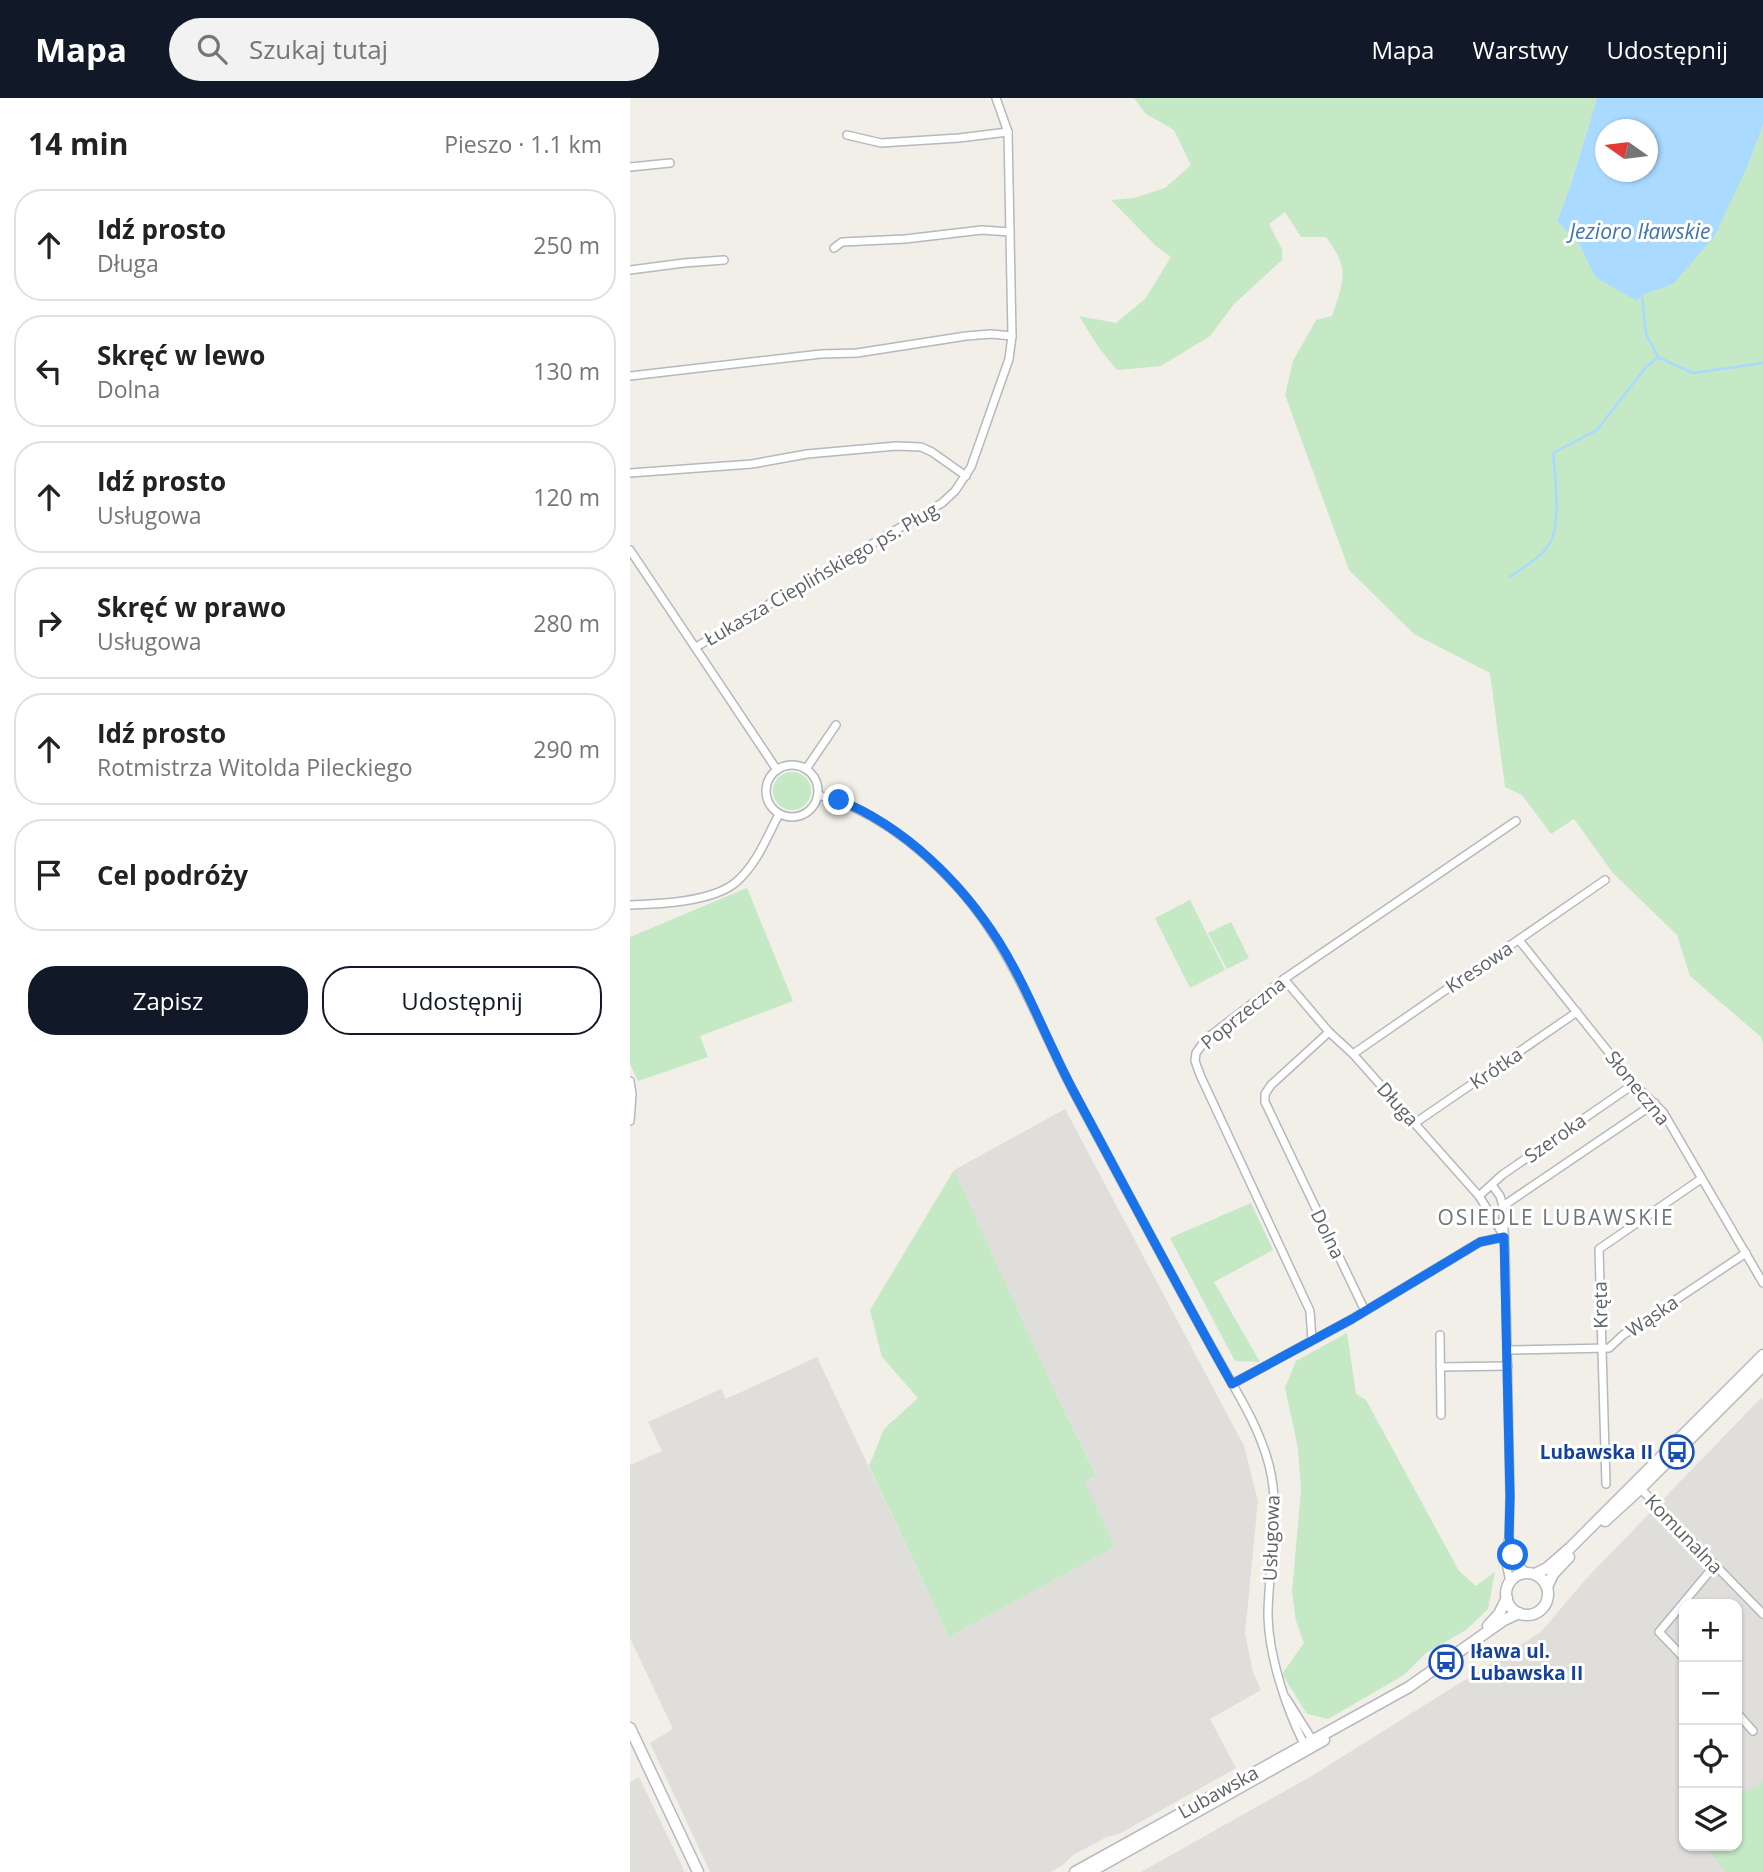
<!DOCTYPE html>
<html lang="pl">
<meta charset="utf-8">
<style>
body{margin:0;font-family:"Open Sans",sans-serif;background:#f2f2f2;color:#222}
.controls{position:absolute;right:21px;bottom:21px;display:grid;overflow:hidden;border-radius:14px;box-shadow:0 2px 5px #0004}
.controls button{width:63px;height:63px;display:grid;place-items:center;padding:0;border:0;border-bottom:2px solid #e0e0e0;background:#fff;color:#222;font:35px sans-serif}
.compass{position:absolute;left:965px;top:21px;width:63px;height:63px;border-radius:50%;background:#fff;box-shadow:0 2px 5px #0004;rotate:284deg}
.stop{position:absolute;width:21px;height:21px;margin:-16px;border:5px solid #1a73e8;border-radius:50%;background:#fff}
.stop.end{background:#1a73e8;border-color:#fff;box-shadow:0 2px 7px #0008}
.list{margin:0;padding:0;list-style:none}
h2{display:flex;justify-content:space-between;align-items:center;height:91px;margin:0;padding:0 28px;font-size:30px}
h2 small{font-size:23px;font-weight:400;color:#767676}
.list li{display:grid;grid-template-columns:46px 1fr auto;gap:21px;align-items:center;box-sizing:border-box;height:112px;margin:0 14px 14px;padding:0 14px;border:2px solid #e0e0e0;border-radius:28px}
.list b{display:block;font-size:26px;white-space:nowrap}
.list p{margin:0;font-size:23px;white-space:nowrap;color:#767676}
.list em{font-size:23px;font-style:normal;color:#767676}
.actions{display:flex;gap:14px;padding:21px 28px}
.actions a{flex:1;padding:16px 0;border:2px solid #111827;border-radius:28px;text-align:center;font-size:24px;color:#111827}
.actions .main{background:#111827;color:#fff}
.icon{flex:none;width:38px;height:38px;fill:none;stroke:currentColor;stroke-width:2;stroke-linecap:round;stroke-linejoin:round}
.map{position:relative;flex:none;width:1133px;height:1774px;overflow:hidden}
header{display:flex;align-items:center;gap:42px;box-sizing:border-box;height:98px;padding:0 35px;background:#111827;color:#fff}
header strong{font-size:33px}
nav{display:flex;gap:38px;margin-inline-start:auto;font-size:24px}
.search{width:490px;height:63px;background:#f2f2f2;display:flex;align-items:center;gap:18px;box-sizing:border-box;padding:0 24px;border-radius:38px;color:#767676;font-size:26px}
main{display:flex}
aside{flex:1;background:#fff}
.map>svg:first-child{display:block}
</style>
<header>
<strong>Mapa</strong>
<div class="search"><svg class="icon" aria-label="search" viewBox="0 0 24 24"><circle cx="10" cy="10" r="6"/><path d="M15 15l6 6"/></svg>Szukaj tutaj</div>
<nav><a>Mapa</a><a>Warstwy</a><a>Udostępnij</a></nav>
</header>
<main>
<aside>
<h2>14 min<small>Pieszo · 1.1 km</small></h2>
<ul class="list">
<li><svg class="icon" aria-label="ahead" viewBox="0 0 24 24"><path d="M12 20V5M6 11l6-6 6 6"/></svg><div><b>Idź prosto</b><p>Długa</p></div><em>250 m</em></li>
<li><svg class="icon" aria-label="left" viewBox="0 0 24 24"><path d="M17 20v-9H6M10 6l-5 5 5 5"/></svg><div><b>Skręć w lewo</b><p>Dolna</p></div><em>130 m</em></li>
<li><svg class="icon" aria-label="ahead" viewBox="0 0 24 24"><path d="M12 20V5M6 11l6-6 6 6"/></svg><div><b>Idź prosto</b><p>Usługowa</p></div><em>120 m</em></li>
<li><svg class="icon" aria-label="right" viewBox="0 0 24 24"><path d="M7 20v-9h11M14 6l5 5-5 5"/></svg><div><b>Skręć w prawo</b><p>Usługowa</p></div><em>280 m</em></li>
<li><svg class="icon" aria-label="ahead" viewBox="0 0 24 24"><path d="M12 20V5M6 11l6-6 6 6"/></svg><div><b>Idź prosto</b><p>Rotmistrza Witolda Pileckiego</p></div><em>290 m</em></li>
<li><svg class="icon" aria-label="arrive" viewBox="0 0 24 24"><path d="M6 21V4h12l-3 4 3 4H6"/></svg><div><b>Cel podróży</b></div></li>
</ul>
<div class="actions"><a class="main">Zapisz</a><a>Udostępnij</a></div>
</aside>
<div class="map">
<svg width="1133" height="1774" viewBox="0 0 1133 1774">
<rect width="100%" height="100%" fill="#f1efe8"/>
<g fill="#e0deda" fill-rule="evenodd">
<path d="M435,1011L614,1348L628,1403L615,1535L623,1574L631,1592L580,1621L606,1670L489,1736L477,1739L443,1757L433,1767L420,1774H80L20,1645L43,1631L0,1540V1367L32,1353L18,1324L91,1291L96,1301L187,1259L319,1539L485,1449L453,1382L466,1376L423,1289L324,1072Z"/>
<path d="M1131,1300L1133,1303V1774H511L680,1679L911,1534L955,1482ZM1054,1506H1107V1748H1054Z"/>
<path d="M9,1679L52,1768L54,1774H0V1684Z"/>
</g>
<g fill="#c5e8c5">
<path d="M504,0H967L941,86L927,123L949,146L965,179L1012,197L1043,186L1118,67L1133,27V946L1131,939L1060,878L1047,837L983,775L944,721L921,736L892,697L875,689L860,575L784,536L719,472L655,297L663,263L686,222L702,218C714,183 720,170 696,139H671L655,114L639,126L652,151V162L604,206L580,238L531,268L487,272L469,250L449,218L486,225L515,201L541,159L526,148L481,102L504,100L535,90L561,67L544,32L516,16Z"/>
<circle cx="162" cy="693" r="19"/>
<path d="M117,790L163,903L70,938L78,959L8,983L0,966V839Z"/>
<path d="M560,802L595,872L560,890L525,820Z"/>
<path d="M601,824L619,860L597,871L578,835Z"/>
<path d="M324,1072L423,1289L466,1377L454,1383L485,1449L319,1539L239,1368L254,1331L288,1300L252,1259L240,1212Z"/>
<path d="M621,1105L643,1152L584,1184L630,1264L605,1263L540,1140Z"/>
<path d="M717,1235L726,1296L736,1302L829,1473L846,1488L865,1474L858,1511L836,1532L796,1555L774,1577L698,1621L677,1616L652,1576L674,1545L666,1523L662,1494L671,1392L668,1350L655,1290L666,1263Z"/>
<path d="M1133,1683V1774H1096L1075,1748H1107V1696L1129,1687Z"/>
</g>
<path fill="#aadaff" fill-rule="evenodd" d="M967,0H1133V27L1118,67L1084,139L1043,186L1012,197L1007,203L965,179L949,146L927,123L941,86ZM976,32H1018V74H976Z"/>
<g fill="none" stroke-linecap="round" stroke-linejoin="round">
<g stroke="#aadaff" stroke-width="2.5">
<path d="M1028,259L1063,275L1133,265"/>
<path d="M880,479C894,469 918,456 923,438C930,416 925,377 923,355L967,332L1015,270L1028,259L1016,236L1012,197"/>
</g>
<defs>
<g id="street">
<path d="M217,37L251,45L329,40L378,34"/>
<path d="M0,69L40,65"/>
<path d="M204,150L212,144L275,141L352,132L380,134"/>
<path d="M0,172L54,165L94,162"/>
<path d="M0,278L191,256L227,255L336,238L361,236L382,238"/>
<path d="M0,375L122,366L177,356L266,348L291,349L302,354L336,378"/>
<path d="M0,452L147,672"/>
<path d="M66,549L312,405L325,393L341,369L379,261L382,238L378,34L366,0"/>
<circle cx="162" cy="693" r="26"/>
<path d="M176,671L206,627"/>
<path d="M188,697C244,711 291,749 330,792C376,844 402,909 432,971C449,1006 469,1040 487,1075C519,1134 550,1193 583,1252C604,1290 628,1325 639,1367C652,1417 638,1468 638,1518C639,1559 656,1610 674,1646L678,1648"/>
<path d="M0,807C30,806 81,804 105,785C126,768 137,739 149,716"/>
<path d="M889,842L1004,986L1033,1014L1133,1185"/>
<path d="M654,881L699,934L723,956L849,1098L874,1138"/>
<path d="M699,934L641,987L635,996V1004L735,1213"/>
<path d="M723,956L975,782"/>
<path d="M0,983L2,996L0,1023"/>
<path d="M785,1025L947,914"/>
<path d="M862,1087L870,1098L873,1108L875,1153L880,1398L879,1439L885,1464L897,1475"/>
<path d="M849,1098L872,1077L1004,986"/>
<path d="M873,1108L1025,1005"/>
<path d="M810,1237L811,1317"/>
<path d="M682,1242L680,1213L571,979L565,963L566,955L576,941L654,881L886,723"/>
<path d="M877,1252L979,1250L993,1237L1116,1155"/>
<path d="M810,1269L878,1268"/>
<path d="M602,1286L722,1221L850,1144L874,1139"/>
<path d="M976,1386L969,1151L1071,1081"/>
<path d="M1008,1388L1133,1516"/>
<path d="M879,1439L875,1460L880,1484"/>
<path d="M1054,1560L1029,1534L1085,1467"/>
<path d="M656,1600L683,1643"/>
<path d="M1107,1615L1123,1633"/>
</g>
<g id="secondary">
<path d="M975,1423L1010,1391L1133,1268"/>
<circle cx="897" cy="1496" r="21"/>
<path d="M905,1476L917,1470L940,1450L1133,1257"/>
<path d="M917,1489L923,1476L939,1459"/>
<path d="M858,1528L869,1516L877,1500"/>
<path d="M0,1630L68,1774"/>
<path d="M445,1774L779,1589L874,1522L889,1515"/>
<path d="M460,1774L694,1642"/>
</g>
</defs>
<use href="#street" stroke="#b5b8bc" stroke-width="10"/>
<use href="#secondary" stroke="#b6babf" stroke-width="13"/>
<use href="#street" stroke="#fff" stroke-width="7"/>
<use href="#secondary" stroke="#fff" stroke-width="10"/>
</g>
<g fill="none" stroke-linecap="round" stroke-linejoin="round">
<path stroke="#1a73e8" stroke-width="9" d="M209,702C275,729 331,784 369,844C399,892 418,946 445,996C497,1093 548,1190 602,1286L722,1221L850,1144L874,1139L880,1398L879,1439L883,1457"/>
</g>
<defs>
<symbol id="bus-ring" viewBox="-11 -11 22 22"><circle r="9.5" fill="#fff" stroke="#1a4fb4" stroke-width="1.5"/><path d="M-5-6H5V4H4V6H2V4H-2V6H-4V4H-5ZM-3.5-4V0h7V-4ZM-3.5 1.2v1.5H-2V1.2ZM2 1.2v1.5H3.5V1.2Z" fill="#1a4fb4"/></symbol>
</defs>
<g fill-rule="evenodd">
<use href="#bus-ring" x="1028" y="1335" width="38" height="38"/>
<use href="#bus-ring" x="797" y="1545" width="38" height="38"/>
</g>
<g text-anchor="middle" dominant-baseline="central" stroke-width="6" stroke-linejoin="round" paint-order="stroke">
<g font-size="19" fill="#5f6368" stroke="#fff">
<text transform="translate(191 476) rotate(-30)">Łukasza Cieplińskiego ps. Pług</text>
<text transform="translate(849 869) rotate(-34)">Kresowa</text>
<text transform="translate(613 915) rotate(-39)">Poprzeczna</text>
<text transform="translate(866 970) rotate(-34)">Krótka</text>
<text transform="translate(1008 990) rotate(51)">Słoneczna</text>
<text transform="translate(768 1006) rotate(48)">Długa</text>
<text transform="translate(925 1040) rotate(-35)">Szeroka</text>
<text transform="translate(698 1136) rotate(64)">Dolna</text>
<text transform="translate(970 1207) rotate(-91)">Kręta</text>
<text transform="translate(1022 1218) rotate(-34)">Wąska</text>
<text transform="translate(1054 1436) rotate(46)">Komunalna</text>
<text transform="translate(641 1440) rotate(-88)">Usługowa</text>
<text transform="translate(588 1694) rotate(-29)">Lubawska</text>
</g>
<g font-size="19" font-weight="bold" fill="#164399" stroke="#fff" text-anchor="end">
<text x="1023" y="1354">Lubawska II</text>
<text x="840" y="1553" text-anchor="start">Iława ul.<tspan x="840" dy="22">Lubawska II</tspan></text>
</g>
<g font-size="21" font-style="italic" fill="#4174aa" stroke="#fff">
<text x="1010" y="133">Jezioro Iławskie</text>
</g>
<g font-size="21" letter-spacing="2" fill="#70757a" stroke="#fff">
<text x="926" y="1119">OSIEDLE LUBAWSKIE</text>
</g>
</g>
</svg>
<div class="controls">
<button>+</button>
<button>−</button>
<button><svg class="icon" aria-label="locate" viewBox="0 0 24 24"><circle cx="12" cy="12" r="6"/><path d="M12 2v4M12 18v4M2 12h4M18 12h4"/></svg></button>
<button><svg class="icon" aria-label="layers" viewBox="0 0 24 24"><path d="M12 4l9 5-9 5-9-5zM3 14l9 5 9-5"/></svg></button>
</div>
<svg class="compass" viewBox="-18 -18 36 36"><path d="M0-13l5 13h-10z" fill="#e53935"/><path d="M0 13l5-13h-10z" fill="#767676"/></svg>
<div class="stop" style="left:883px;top:1457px"></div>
<div class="stop end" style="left:209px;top:702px"></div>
</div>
</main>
